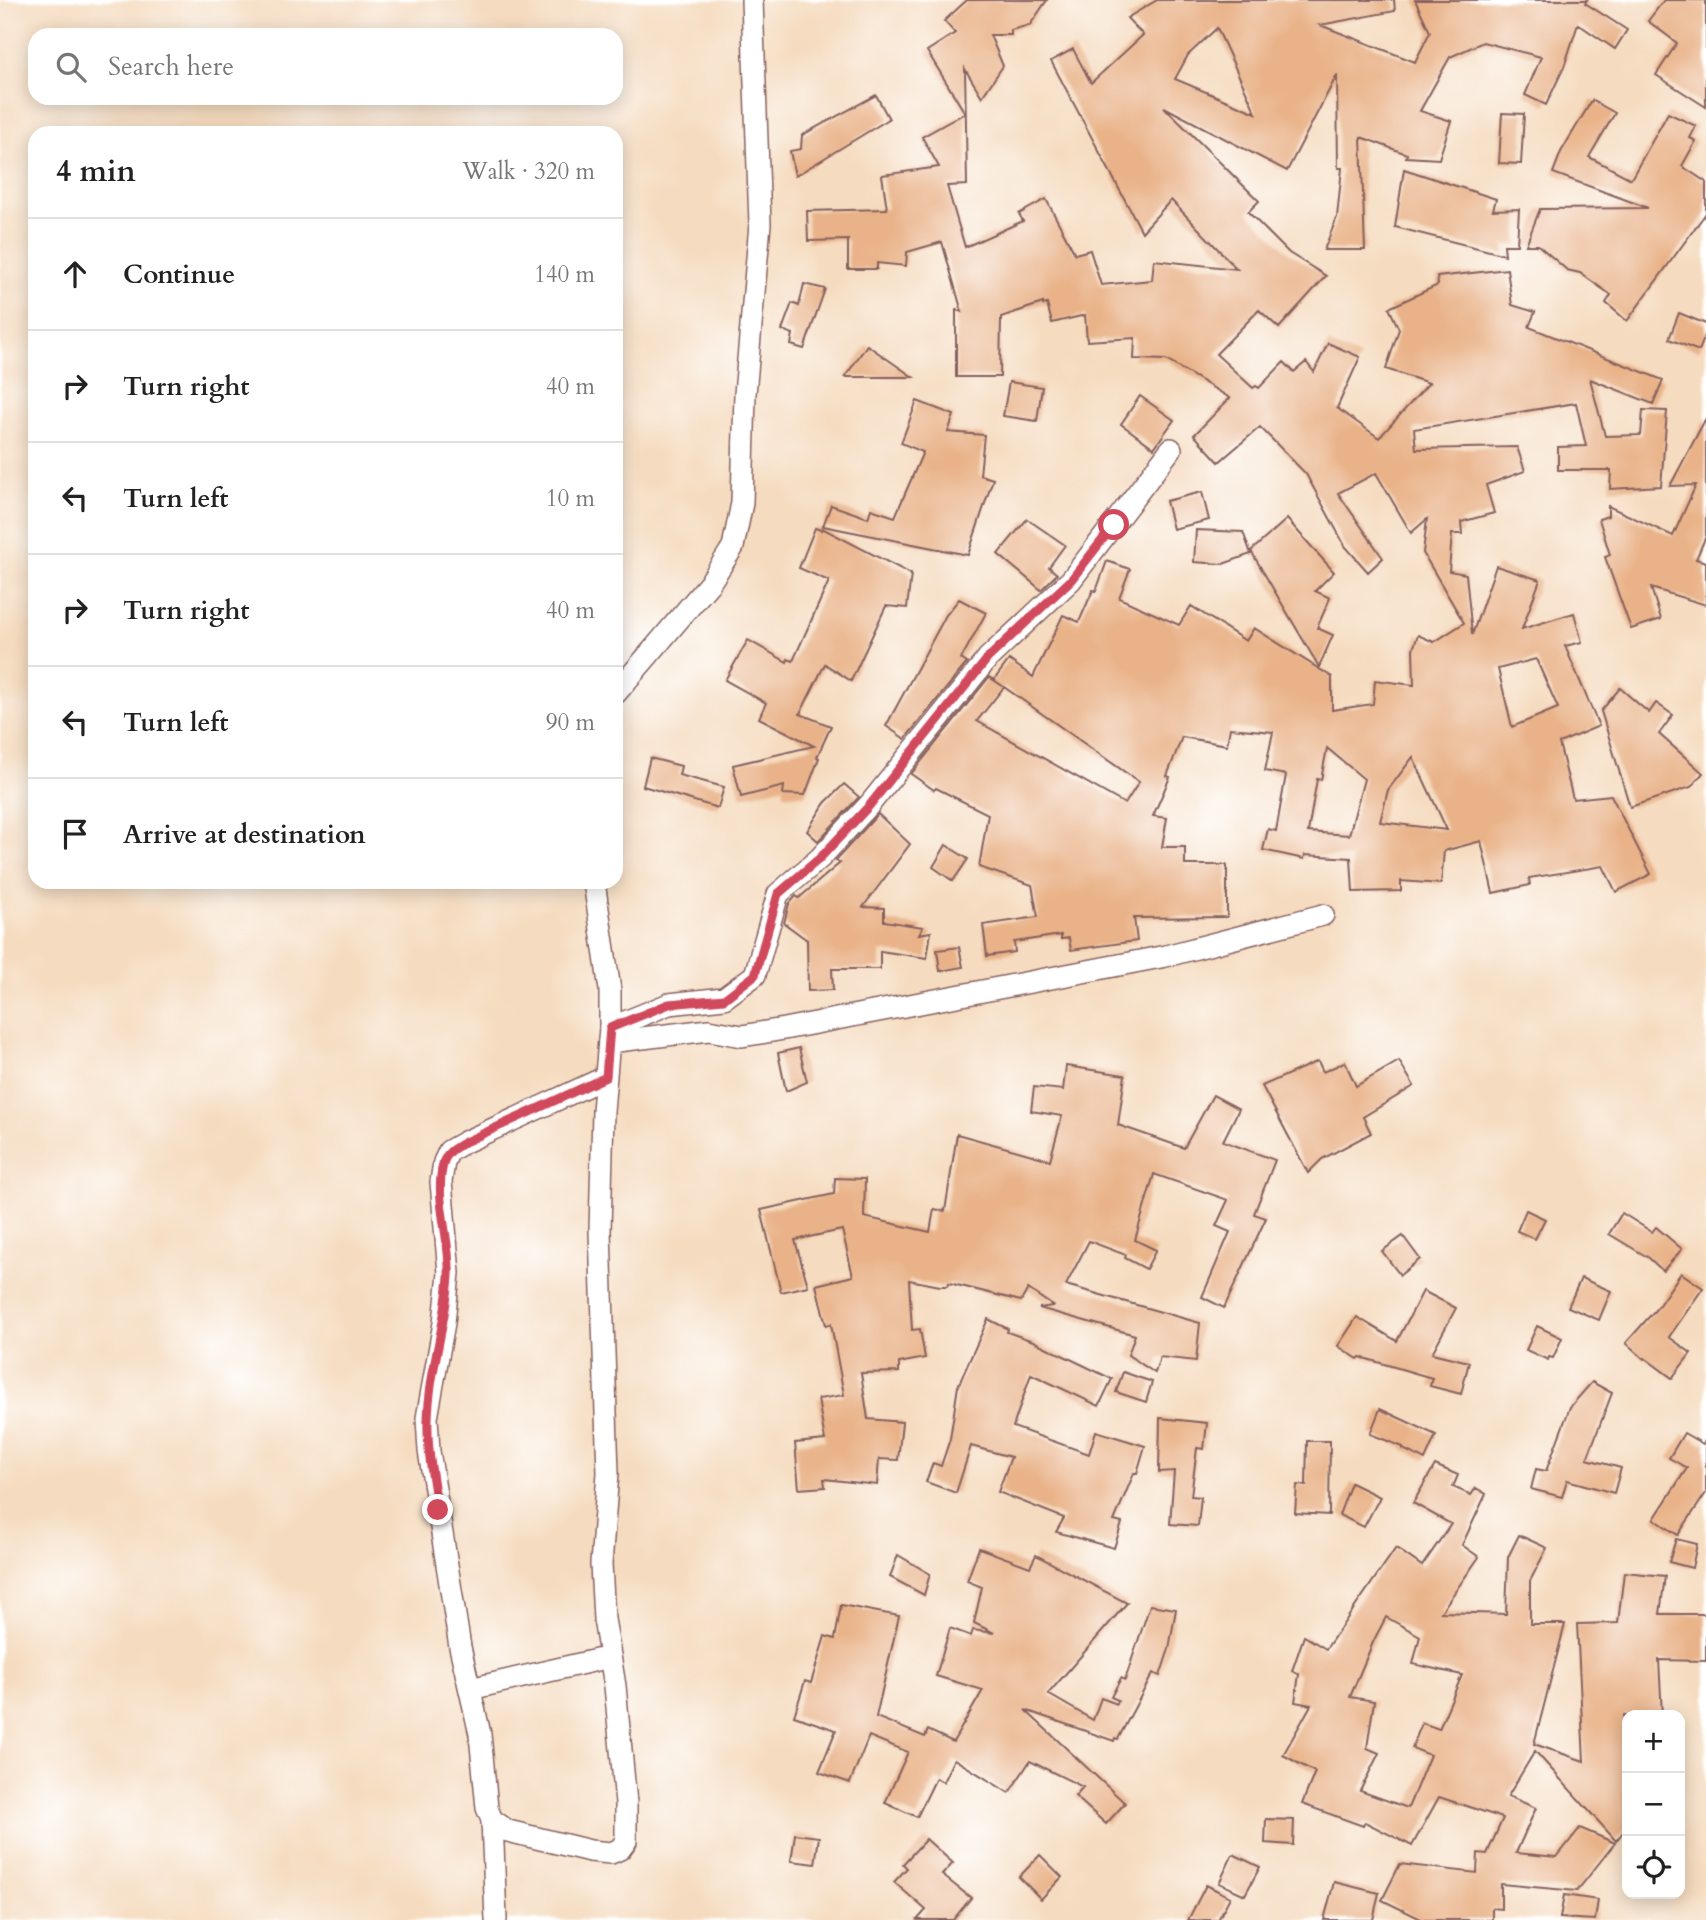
<!DOCTYPE html>
<meta charset="utf-8">
<style>
body{margin:0;font-family:Cardo,serif;background:#f2f2f2;color:#222}
.controls{position:absolute;right:21px;bottom:21px;display:grid;overflow:hidden;border-radius:14px;box-shadow:0 4px 18px #0003}
.controls button{width:63px;height:63px;display:grid;place-items:center;padding:0;border:0;border-bottom:2px solid #e0e0e0;background:#fff;color:#222;font:35px sans-serif}
.stop{position:absolute;width:21px;height:21px;margin:-16px;border:5px solid #d1495b;border-radius:50%;background:#fff}
.stop.end{background:#d1495b;border-color:#fff;box-shadow:0 2px 7px #0008}
.list{margin:0;padding:0;list-style:none}
h2{display:flex;justify-content:space-between;align-items:center;height:91px;margin:0;padding:0 28px;font-size:30px}
h2 small{font-size:23px;font-weight:400;color:#767676}
.list li{display:grid;grid-template-columns:46px 1fr auto;gap:21px;align-items:center;box-sizing:border-box;height:112px;padding:0 28px;border-top:2px solid #e0e0e0}
.list b{display:block;font-size:26px;white-space:nowrap}
.list em{font-size:23px;font-style:normal;color:#767676}
.icon{flex:none;width:38px;height:38px;fill:none;stroke:currentColor;stroke-width:2;stroke-linecap:round;stroke-linejoin:round}
.map{position:relative;flex:none;width:1706px;height:1920px;overflow:hidden}
.search{position:absolute;background:#fff;box-shadow:0 4px 18px #0003;left:28px;top:28px;width:595px;height:77px;display:flex;align-items:center;gap:18px;box-sizing:border-box;padding:0 24px;border-radius:21px;color:#767676;font-size:26px}
.panel{position:absolute;background:#fff;box-shadow:0 4px 18px #0003;left:28px;top:126px;width:595px;height:763px;border-radius:21px}
.map>svg:first-child{display:block}
</style>
<div class="map">
<svg width="1706" height="1920" viewBox="0 0 1706 1920">
<rect width="100%" height="100%" fill="#fff"/>
<filter id="ink" filterUnits="userSpaceOnUse"><feTurbulence type="fractalNoise" baseFrequency=".0143" numOctaves="2"/><feDisplacementMap in="SourceGraphic" scale="14" xChannelSelector="R" yChannelSelector="G"/><feConvolveMatrix kernelMatrix="1 2 1 2 8 2 1 2 1" color-interpolation-filters="sRGB"/></filter>
<filter id="wash" filterUnits="userSpaceOnUse"><feTurbulence type="fractalNoise" baseFrequency=".00686" numOctaves="4" result="noise"/><feDisplacementMap in="SourceGraphic" scale="28" xChannelSelector="R" yChannelSelector="G"/><feGaussianBlur stdDeviation="1.57" result="paint"/><feColorMatrix in="noise" values="0 0 0 0 0 0 0 0 0 0 0 0 0 0 0 0 0 1.4 0 .05"/><feComposite in="paint" operator="in"/></filter>
<g filter="url(#wash)">
<rect width="100%" height="100%" fill="#f5dbbf"/>
<g id="blocks">
<g fill="#e9b288" fill-rule="evenodd">
<path d="M967,0H1047L1030,25L1011,30V35H990L1003,66L982,97L965,69L967,185L947,186L965,247L1023,221L1019,214L1046,199L1075,254L1090,250L1101,285L1152,280L1154,260L1237,269L1171,200L1142,232L1051,61L1073,49L1091,83L1143,35L1127,18L1157,0H1394L1395,11L1320,25L1415,62L1430,32L1415,0H1587L1585,3L1627,30L1615,49L1578,24L1564,67L1546,105L1525,95L1541,57L1483,42L1450,57L1420,111L1451,121L1439,159L1406,157L1407,154L1361,137L1365,250H1324L1337,217L1342,168H1338L1337,75L1287,171L1164,107L1259,201L1248,212L1289,253L1326,276L1279,328L1259,310L1216,354L1253,388L1256,386L1259,388L1284,362L1294,372L1306,362L1314,372L1328,343L1360,357L1337,408L1379,438L1429,383L1386,369L1399,329L1389,308L1438,285L1437,277L1507,269L1512,305L1535,312L1529,327L1663,380L1653,404L1590,379L1605,436L1641,435L1643,410L1667,411L1661,486L1610,489L1611,470H1558V447L1586,446L1576,403L1414,429L1416,449L1517,447L1525,471L1486,485L1494,513L1461,522L1462,534H1452L1449,571L1466,574L1472,635L1496,566L1540,580L1522,629L1574,613L1582,642L1565,646L1599,726L1559,743L1573,799L1611,795L1651,874L1616,892L1603,866L1529,878L1530,885L1493,893L1481,841L1444,851L1441,884L1401,881V891L1353,892L1351,858L1305,855L1304,859L1263,850L1268,829L1276,831L1286,775L1265,771L1273,732L1230,728L1227,745L1182,737L1167,776L1170,777L1153,816L1167,818L1162,847H1185V865H1227V917L1134,918L1137,941L1071,950L1069,938L1061,939V935L1014,942L1015,952L987,956L983,925L1038,917L1032,885L979,867L988,814L936,788L934,790L911,774L989,677L1004,687L977,721L1125,804L1139,782L994,680L1009,660L1033,677L1063,615L1079,622L1093,590L1096,591L1107,561L1130,569L1119,598L1179,625L1191,606L1246,641L1254,628L1332,677V710L1373,704L1375,680L1414,685L1413,649L1418,635L1434,642L1464,623L1423,553L1427,519L1411,533L1376,473L1338,493L1383,558L1368,572L1345,546L1306,474L1260,427L1219,462L1194,435L1230,398L1166,360L1134,359L1135,338L1087,341L1085,315L1052,323L1047,304L1043,305V303L1001,317L1000,377H956V310L962,312L942,242L907,252L906,266L877,263V269H848V240L808,241L807,211L887,209L882,175L939,167L922,137L965,113L927,51L955,33L944,21ZM1217,28L1256,113L1175,79L1188,55ZM1536,659L1558,708L1512,727L1498,669ZM1327,748L1364,779L1349,835L1308,832L1317,779L1321,780ZM1413,757L1447,830L1380,822L1388,790Z"/>
<path d="M1664,0H1706V107L1656,75L1677,43L1648,21Z"/>
<path d="M876,95L889,119L795,176L790,151L801,149L802,135Z"/>
<path d="M1592,100L1615,113L1589,157L1631,179L1668,113L1696,126L1690,138L1696,141L1682,166L1706,182V213L1627,321L1606,303L1611,295L1580,273L1567,270L1538,245H1526L1540,209L1648,208L1553,173L1561,152Z"/>
<path d="M1502,113L1524,114L1521,164L1499,163Z"/>
<path d="M1404,169L1496,199L1493,210L1519,209L1517,245H1504L1505,255L1395,227Z"/>
<path d="M804,284L825,289L804,349L791,345L793,334L782,330L792,303L799,306Z"/>
<path d="M1679,313L1706,324V333L1699,351L1669,339Z"/>
<path d="M867,345L913,377H845Z"/>
<path d="M1009,382L1042,387L1037,421L1003,416Z"/>
<path d="M1140,396L1174,420L1154,448L1121,424Z"/>
<path d="M917,401L954,415L948,432L984,435L980,475L993,479L968,555L823,526L831,505L868,518L871,509L895,517L923,452L901,443Z"/>
<path d="M1706,418V536L1696,559L1706,562V605L1651,588L1661,619L1631,629L1605,557L1610,555L1599,519L1608,516V506L1673,536L1696,485L1670,486Z"/>
<path d="M1202,492L1209,520L1173,529L1166,501Z"/>
<path d="M1027,519L1065,545L1049,567L1057,574L1041,590L998,554Z"/>
<path d="M1287,519L1334,572L1315,591L1330,598L1317,628L1333,635L1319,667L1251,551Z"/>
<path d="M815,528L821,530L822,528L911,574L907,608L886,606L851,681L825,664L800,714L831,726L817,757L819,758L805,795L783,794L784,786L741,797L733,765L814,746L759,718L766,703L725,680L748,640L787,662L788,659L793,661L829,581L799,568Z"/>
<path d="M1196,530L1243,532L1251,554L1223,564L1194,562Z"/>
<path d="M959,599L986,613L961,659L967,663L905,739L886,726L946,615Z"/>
<path d="M1620,688L1649,713L1656,703L1673,715L1659,734L1703,773L1691,787L1630,807L1601,711Z"/>
<path d="M650,758L681,766L679,775L724,787L718,808L643,786Z"/>
<path d="M844,784L859,797L818,841L807,831L825,803Z"/>
<path d="M878,814L910,844L863,907L884,908V921L923,927L919,934L931,932L927,958L880,951V969H832L833,990L808,991L807,940L784,923L789,904L796,896L799,898L840,863L836,860Z"/>
<path d="M946,845L968,859L953,881L933,867Z"/>
<path d="M959,947L963,967L940,971L937,950Z"/>
<path d="M799,1048L807,1082L786,1091L778,1053Z"/>
<path d="M1318,1061L1323,1072L1345,1062L1356,1086L1399,1061L1414,1086L1363,1117L1371,1133L1322,1159L1308,1173L1262,1086Z"/>
<path d="M1066,1066L1125,1075L1118,1125L1184,1148L1213,1095L1239,1109L1223,1141L1275,1160L1254,1214L1266,1218L1224,1308L1202,1297L1230,1232L1216,1226L1228,1200L1154,1174L1135,1240L1156,1250L1146,1269L1125,1258L1126,1255L1089,1241L1066,1285L1200,1323L1196,1361L1160,1357L1155,1373L1128,1355L1135,1335L1039,1308L1053,1306L1028,1289L1021,1301L949,1283L947,1286H940L909,1280L912,1330L920,1329L925,1358L899,1363V1372L861,1373L868,1419L902,1422L898,1460L879,1459L877,1485L824,1479L825,1487L799,1489L795,1443L825,1440L818,1399L844,1395L831,1324L826,1325L816,1285L853,1276L842,1230L795,1240L808,1286L781,1292L761,1210L834,1194L835,1178L865,1179L864,1217L930,1232L934,1209L945,1211L957,1134L1050,1160L1062,1116L1031,1111L1034,1087L1063,1090Z"/>
<path d="M1526,1210L1545,1219L1535,1239L1517,1231Z"/>
<path d="M1622,1213L1652,1232L1656,1227L1682,1249L1663,1271L1649,1258L1609,1234Z"/>
<path d="M1403,1236L1420,1259L1400,1275L1382,1251Z"/>
<path d="M1681,1273L1703,1288L1669,1337L1691,1353L1672,1378L1645,1358L1644,1359L1626,1343L1657,1308Z"/>
<path d="M1581,1278L1611,1291L1599,1320L1568,1307Z"/>
<path d="M1423,1291L1456,1308L1432,1353L1469,1362L1461,1394L1430,1386L1432,1378L1360,1357L1358,1359L1338,1346L1357,1317L1397,1341Z"/>
<path d="M988,1319L1008,1329L1007,1332L1033,1341L1112,1379L1099,1406L1031,1374L1013,1427L1089,1454L1096,1431L1145,1446L1137,1473H1134L1114,1521L1122,1523L1114,1548L1056,1532L1064,1518L998,1492L1011,1457L971,1446L956,1493L926,1482L933,1463L941,1466L950,1439L958,1386Z"/>
<path d="M1537,1326L1562,1338L1553,1358L1549,1357L1548,1360L1526,1350Z"/>
<path d="M1123,1372L1152,1382L1146,1402L1116,1392Z"/>
<path d="M1592,1382L1612,1393L1587,1459L1621,1468L1614,1493L1567,1480L1562,1497L1531,1489L1536,1469L1546,1471L1570,1407Z"/>
<path d="M1380,1409L1436,1435L1425,1460L1403,1449V1447L1370,1434Z"/>
<path d="M1160,1418L1207,1423L1204,1449L1197,1448L1191,1496L1201,1497L1198,1526L1170,1524L1174,1471L1159,1472Z"/>
<path d="M1684,1433L1703,1444L1706,1439V1493L1678,1535L1654,1519L1687,1468L1669,1458Z"/>
<path d="M1307,1441H1330L1329,1515L1295,1513L1297,1485L1306,1486Z"/>
<path d="M1435,1465L1458,1475L1453,1487L1471,1495L1476,1488L1486,1494L1462,1545L1479,1557L1441,1612L1506,1614L1508,1557L1519,1535L1547,1548L1530,1581V1624H1565L1534,1744L1584,1761L1577,1624L1618,1623L1624,1572L1665,1576L1660,1614H1706V1661L1659,1660L1662,1715H1624L1622,1750L1627,1753V1827L1616,1841L1535,1751L1508,1796L1536,1808L1516,1853L1557,1857L1580,1828L1615,1843L1577,1891L1501,1884V1909L1492,1908V1920H1423L1382,1900L1400,1864L1477,1873L1478,1853L1487,1854L1503,1818L1439,1797L1412,1846L1365,1822L1363,1826L1302,1804L1315,1772L1283,1755L1311,1705L1295,1702L1299,1674L1292,1671L1304,1636L1326,1649L1396,1548L1422,1566L1451,1524L1413,1503ZM1386,1617L1420,1636L1413,1664L1462,1675L1439,1729L1422,1723L1412,1748L1430,1755L1408,1808L1360,1791L1379,1753L1367,1748L1374,1701L1350,1697L1374,1640Z"/>
<path d="M1351,1483L1380,1497L1364,1527L1339,1515Z"/>
<path d="M1676,1539L1697,1544L1692,1568L1669,1562Z"/>
<path d="M979,1548L1030,1567L1036,1555L1127,1603L1048,1694L1093,1720L1101,1698L1117,1704L1118,1700L1111,1697L1121,1678L1125,1680L1150,1605L1176,1609L1169,1649L1160,1676L1153,1673L1118,1739L1115,1738L1114,1741L1025,1710L1125,1803L1106,1824L1075,1796L1083,1787L1030,1761L1009,1793L954,1759L943,1782L936,1778L917,1817L885,1803L908,1752L869,1736L850,1783L819,1772L836,1730L794,1716L805,1681L811,1683L825,1636L835,1639L841,1605L899,1616L876,1717L925,1737L928,1730L953,1742L983,1690L936,1676L950,1628L971,1636L973,1630L994,1633L974,1623L982,1587L967,1581Z"/>
<path d="M898,1555L930,1574L924,1595L890,1577Z"/>
<path d="M1266,1819L1294,1820L1293,1845L1265,1843Z"/>
<path d="M795,1834L819,1837L815,1864L791,1861Z"/>
<path d="M926,1839L953,1863L942,1875L971,1898L953,1920H917L926,1910L894,1882L907,1868L903,1864Z"/>
<path d="M1233,1854L1260,1867L1245,1895L1219,1883Z"/>
<path d="M1040,1855L1062,1877L1041,1899L1019,1877Z"/>
<path d="M1334,1882L1379,1893L1373,1920H1324Z"/>
<path d="M1206,1885L1230,1897L1218,1920H1188Z"/>
<path d="M1564,1895L1598,1900L1595,1920L1560,1918Z"/>
</g>
</g>
</g>
<g filter="url(#ink)">
<use href="#blocks" fill-opacity="0" stroke="#86615f" stroke-width="2"/>
<g fill="none" stroke-linecap="round" stroke-linejoin="round">
<defs>
<g id="street">
<path d="M616,693L709,584L733,547L742,503L745,394L760,224L752,0"/>
<path d="M594,882L610,990V1028L603,1111L600,1231L608,1473L601,1564L604,1619L615,1686L626,1803V1841L620,1849L611,1853L590,1851L508,1831L492,1820L487,1808L480,1734L460,1647L429,1451L427,1418L444,1323L449,1273L441,1182L444,1162L449,1151L465,1142L606,1077"/>
<path d="M610,1028L669,1004L724,998L755,975L778,894L820,858L869,805L988,658L1071,580L1171,449"/>
<path d="M609,1042L709,1030L742,1036L784,1029L1166,956L1323,915"/>
<path d="M470,1689L610,1657"/>
<path d="M492,1820L496,1920"/>
</g>
</defs>
<use href="#street" stroke="#86615f" stroke-width="24"/>
<use href="#street" stroke="#fff" stroke-width="21"/>
</g>
</g>
<g fill="none" stroke-linecap="round" stroke-linejoin="round" filter="url(#ink)">
<path stroke="#d1495b" stroke-width="9" d="M438,1510C433,1480 427,1450 428,1420C429,1372 446,1324 449,1276C451,1240 434,1200 443,1164C446,1152 455,1148 465,1142L606,1077L610,1028L669,1004L724,999L755,975L778,894L820,858L869,806L988,658L1071,580L1114,525"/>
</g>
</svg>
<div class="controls">
<button>+</button>
<button>−</button>
<button><svg class="icon" aria-label="locate" viewBox="0 0 24 24"><circle cx="12" cy="12" r="6"/><path d="M12 2v4M12 18v4M2 12h4M18 12h4"/></svg></button>
</div>
<div class="stop" style="left:1114px;top:525px"></div>
<div class="stop end" style="left:438px;top:1510px"></div>
<div class="search"><svg class="icon" aria-label="search" viewBox="0 0 24 24"><circle cx="10" cy="10" r="6"/><path d="M15 15l6 6"/></svg>Search here</div>
<section class="panel">
<h2>4 min<small>Walk · 320 m</small></h2>
<ul class="list">
<li><svg class="icon" aria-label="ahead" viewBox="0 0 24 24"><path d="M12 20V5M6 11l6-6 6 6"/></svg><div><b>Continue</b></div><em>140 m</em></li>
<li><svg class="icon" aria-label="right" viewBox="0 0 24 24"><path d="M7 20v-9h11M14 6l5 5-5 5"/></svg><div><b>Turn right</b></div><em>40 m</em></li>
<li><svg class="icon" aria-label="left" viewBox="0 0 24 24"><path d="M17 20v-9H6M10 6l-5 5 5 5"/></svg><div><b>Turn left</b></div><em>10 m</em></li>
<li><svg class="icon" aria-label="right" viewBox="0 0 24 24"><path d="M7 20v-9h11M14 6l5 5-5 5"/></svg><div><b>Turn right</b></div><em>40 m</em></li>
<li><svg class="icon" aria-label="left" viewBox="0 0 24 24"><path d="M17 20v-9H6M10 6l-5 5 5 5"/></svg><div><b>Turn left</b></div><em>90 m</em></li>
<li><svg class="icon" aria-label="arrive" viewBox="0 0 24 24"><path d="M6 21V4h12l-3 4 3 4H6"/></svg><div><b>Arrive at destination</b></div></li>
</ul>
</section>
</div>
